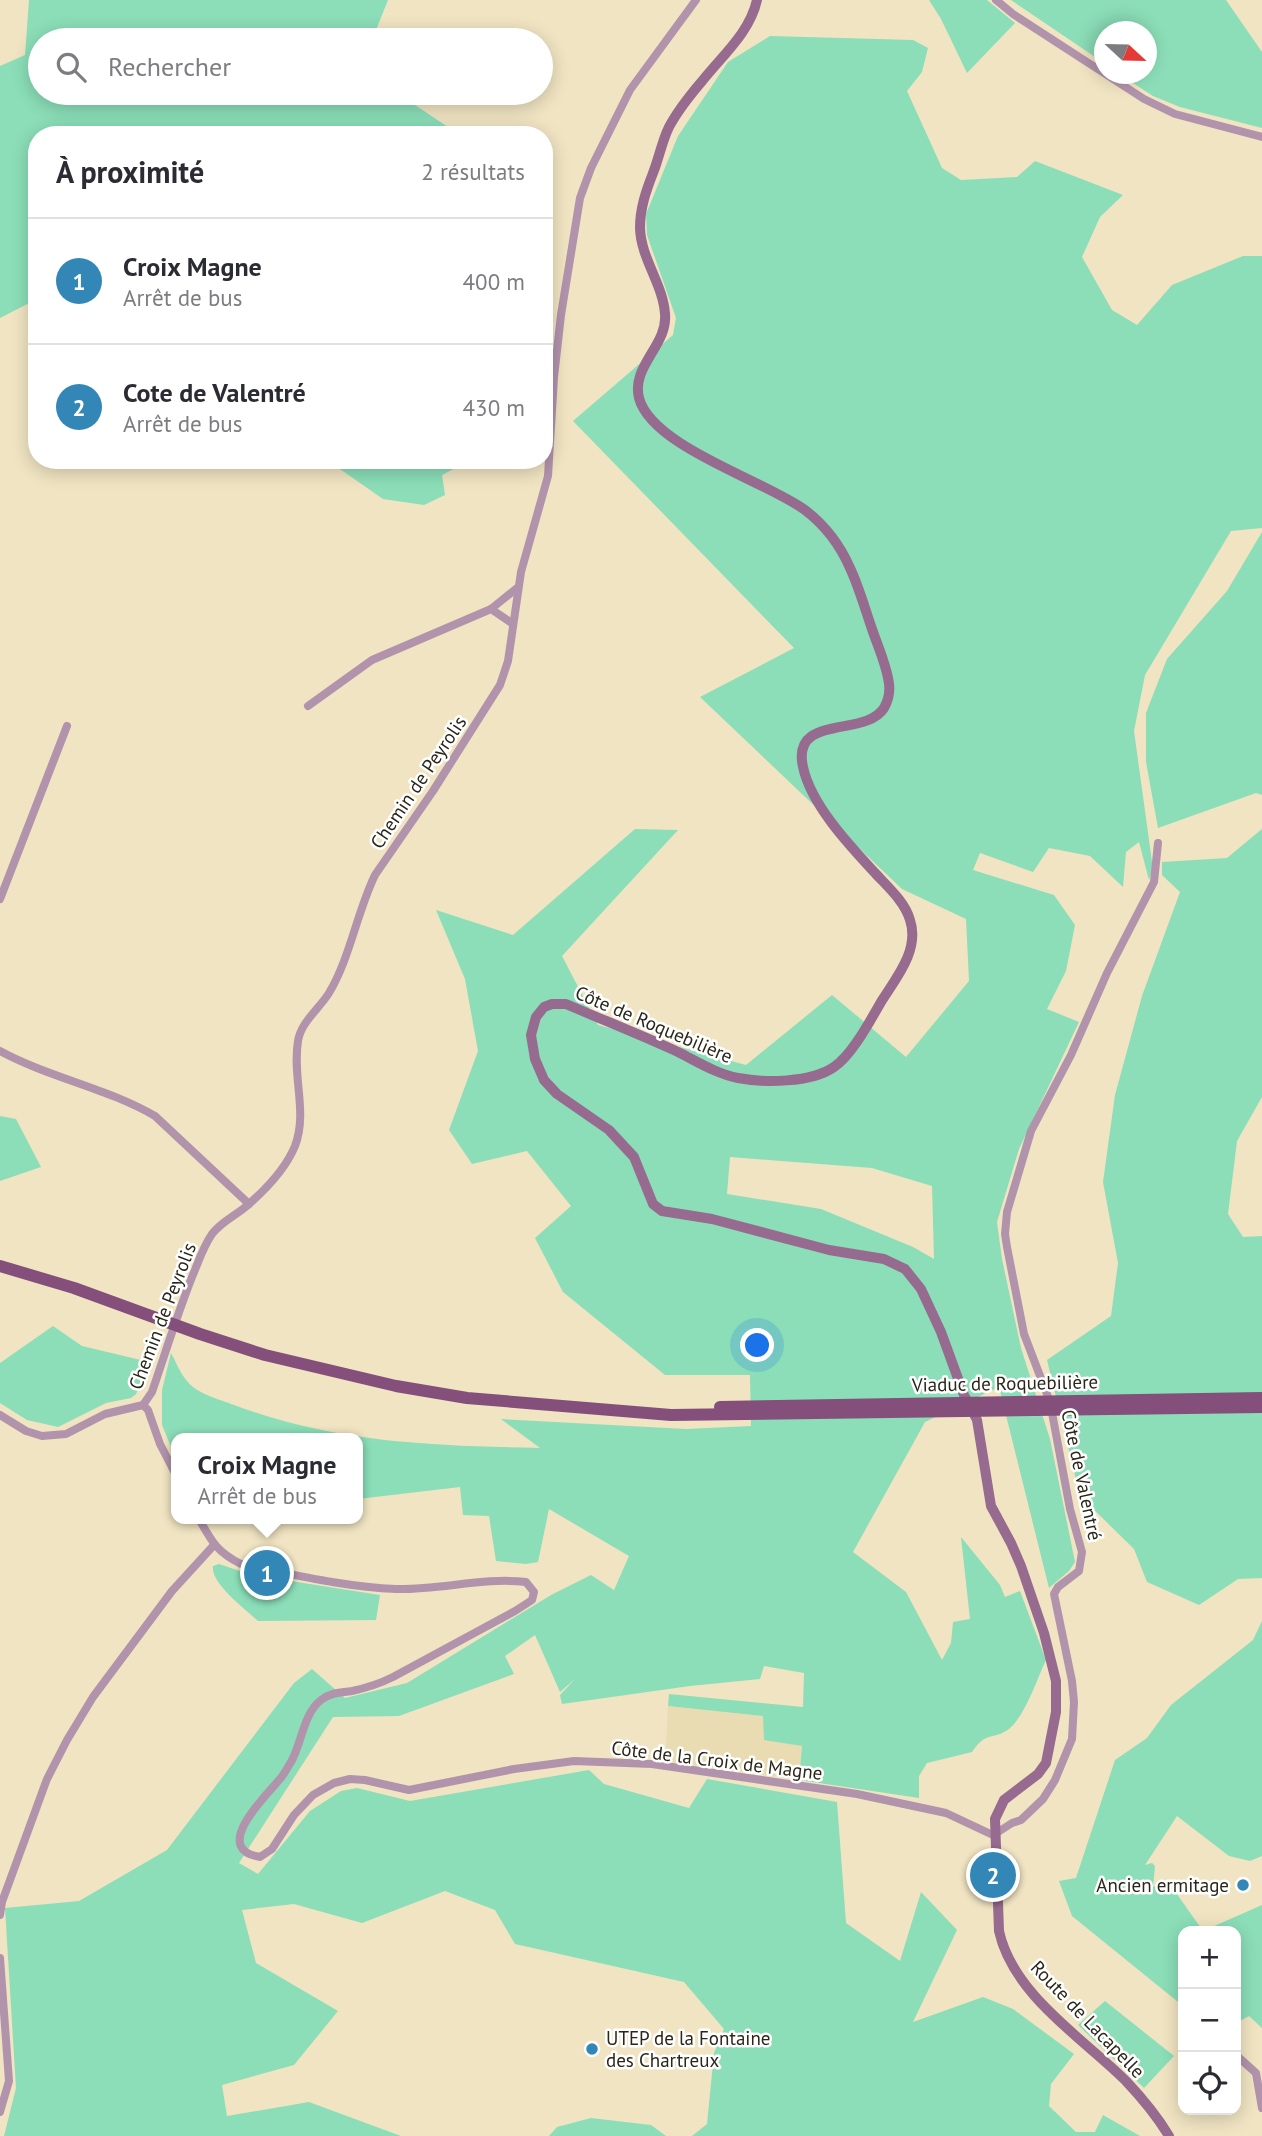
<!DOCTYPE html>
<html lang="fr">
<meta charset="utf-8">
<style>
body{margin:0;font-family:"PT Sans",sans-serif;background:#f2f2f3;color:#2b2b33}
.controls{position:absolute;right:21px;bottom:21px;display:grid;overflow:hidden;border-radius:14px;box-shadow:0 4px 18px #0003}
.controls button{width:63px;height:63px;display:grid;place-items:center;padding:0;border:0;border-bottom:2px solid #e1e1e2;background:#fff;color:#2b2b33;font:35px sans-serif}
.compass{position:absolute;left:1094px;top:21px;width:63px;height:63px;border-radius:50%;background:#fff;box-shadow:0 4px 18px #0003;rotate:112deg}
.you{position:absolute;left:758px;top:1346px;width:24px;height:24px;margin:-18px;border:5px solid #fff;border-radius:50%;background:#1a73e8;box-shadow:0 0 0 10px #1a73e833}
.badge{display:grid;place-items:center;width:46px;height:46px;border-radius:50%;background:#3387b7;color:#fff;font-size:23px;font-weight:700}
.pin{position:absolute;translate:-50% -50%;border:4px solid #fff;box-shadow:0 2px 7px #0006}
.popup{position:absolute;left:171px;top:1433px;width:192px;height:91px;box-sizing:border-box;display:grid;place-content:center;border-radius:14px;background:#fff;filter:drop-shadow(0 2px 5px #0005);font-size:23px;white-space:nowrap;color:#7c7c81}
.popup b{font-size:26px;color:#2b2b33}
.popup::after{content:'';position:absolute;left:50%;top:100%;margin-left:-14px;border:14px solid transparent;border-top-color:#fff}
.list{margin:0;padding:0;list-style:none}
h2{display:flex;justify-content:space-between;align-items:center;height:91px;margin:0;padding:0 28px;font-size:30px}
h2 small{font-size:23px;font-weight:400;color:#7c7c81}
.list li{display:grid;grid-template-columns:46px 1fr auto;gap:21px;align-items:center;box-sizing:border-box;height:126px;padding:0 28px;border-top:2px solid #e1e1e2}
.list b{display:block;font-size:26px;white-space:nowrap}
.list p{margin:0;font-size:23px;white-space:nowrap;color:#7c7c81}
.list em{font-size:23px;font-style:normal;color:#7c7c81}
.icon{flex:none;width:38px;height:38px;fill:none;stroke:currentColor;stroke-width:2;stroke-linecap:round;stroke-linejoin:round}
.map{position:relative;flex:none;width:1262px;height:2136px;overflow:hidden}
.search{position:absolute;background:#fff;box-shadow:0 4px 18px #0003;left:28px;top:28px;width:525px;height:77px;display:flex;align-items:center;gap:18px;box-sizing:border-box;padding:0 24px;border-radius:38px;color:#7c7c81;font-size:26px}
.panel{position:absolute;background:#fff;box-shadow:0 4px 18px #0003;left:28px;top:126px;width:525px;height:343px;border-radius:28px}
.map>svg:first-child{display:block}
</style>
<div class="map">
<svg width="1262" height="2136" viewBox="0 0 1262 2136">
<rect width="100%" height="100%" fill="#f0e4c2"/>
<path fill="#eadcb2" d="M668,1706L764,1716L802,1745L799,1780L665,1761Z"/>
<g fill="#8bdeb8" fill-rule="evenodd">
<path d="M29,0H388L372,40H40V93H397L460,135H37V299L0,318V66L25,55Z"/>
<path d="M929,0H987L1015,23L967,73L941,19Z"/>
<path d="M1011,0H1226L1262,52V128L1180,107L1153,96L1119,74H1146V32H1104V63Z"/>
<path d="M770,36L913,40L928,48L922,72L907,91L942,168L961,180L1017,177L1035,161L1123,195L1100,217L1082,257L1112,310L1137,325L1172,285L1243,256H1262V528L1231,531L1145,675L1134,731L1153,869L1149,880L1139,842L1126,852L1123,887L1090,856L1049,848L1033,872L980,853L973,870L1054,895L1075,925L1066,971L1047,1009L1079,1022L1019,1149L997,1222L1002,1259L1021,1348L1050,1439L1075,1562L1069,1571L1049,1588L999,1387L925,1422L853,1552L906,1592L942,1660L951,1643L953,1622L970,1619L961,1537L1000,1585L1005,1597L1020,1591L1046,1660C1037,1679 1025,1716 1009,1729C992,1741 987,1730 972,1752L927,1763L919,1776V1798L799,1780L802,1746L764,1740L763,1716L668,1706L669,1694L803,1707L804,1673L764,1666L760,1679L690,1686L562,1704L560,1695L575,1679L560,1692L535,1635L505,1656L514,1674L399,1716L333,1717L239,1863L258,1874L310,1811L341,1791L357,1788L410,1801L589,1770L604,1784L689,1808L707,1779L837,1802L846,1923L900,1961L921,1892L957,1930L913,2022L983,1997L1013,2009L1074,2054L1051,2084L1049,2106L1076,2132H1095L1103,2115L1140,2136H692L707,2124L714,2053L724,2029L684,1982L515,1944L495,1910L445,1891L362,1923L294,1904L242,1910L256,1963L338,2011L294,2065L222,2085L227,2116L309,2102L401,2136H4L16,2088L5,1908L79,1901L167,1850L294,1683L312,1669L345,1698L407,1683L551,1595L591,1575L614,1590L629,1556L549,1509L538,1562L526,1564L496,1561L489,1516L463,1515L460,1487L358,1499V1438H176V1459L162,1425V1390L171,1353C176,1362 180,1373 187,1381C197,1394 219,1399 234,1405C335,1443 434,1446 540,1448L501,1419L686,1429L751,1426L750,1375H665L563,1292L535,1238L571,1206L527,1151L472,1164L449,1130L478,1051L465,979L436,910L513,935L635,829L678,830L562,956L598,1025L746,1065L832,995L906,1057L969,981L966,919L902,889L700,697L794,648L573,421L673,335L676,318L647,235L646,214L678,136L728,62ZM730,1157L872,1168L932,1186L934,1259L913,1247L821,1209L727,1194Z"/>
<path d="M327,460H471L442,475L445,495L424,505L383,499Z"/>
<path d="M1262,532V795L1256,793L1158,828L1146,762V713L1167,659L1227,591Z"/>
<path d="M1262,829V1097L1237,1141L1228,1214L1243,1237L1262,1236V1578L1238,1579L1199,1605L1147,1582L1134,1549L1080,1496L1047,1360L1111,1316L1118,1263L1103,1182L1115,1095L1142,996L1180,892L1162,875V862L1227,858Z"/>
<path d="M0,1116L16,1119L41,1167L0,1181Z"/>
<path d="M53,1326L82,1346L145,1361V1374L136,1394L131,1398L106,1403L58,1427L27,1420L0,1403V1363Z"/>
<path d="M219,1564L252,1575L380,1595L376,1620L258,1621C245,1609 210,1583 213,1566Z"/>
<path d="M1262,1621V1856L1250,1861L1229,1856L1177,1816L1145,1865L1152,1863L1155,1866L1153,1887L1167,1880L1203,1931L1262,1905V2028L1249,2016L1236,2023V1931H1183V2006L1072,1916L1059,1881L1076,1878L1115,1760L1147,1738L1171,1705L1253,1640Z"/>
<path d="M1105,2001L1174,2056L1144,2088L1078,2025Z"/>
<path d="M591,2118L651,2125L666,2136H549L557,2127Z"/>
</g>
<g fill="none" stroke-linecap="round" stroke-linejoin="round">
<g stroke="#b293ac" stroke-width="8">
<path d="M996,0L1013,14L1144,99L1175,114L1262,137"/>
<path d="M491,609L513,624"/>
<path d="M308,706L372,660L491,609L517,588"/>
<path d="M0,899L67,726"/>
<path d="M0,1051C50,1078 107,1088 155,1116L249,1204"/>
<path d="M143,1405L148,1410L160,1444L176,1475"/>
<path d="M0,1415L26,1431L42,1436L66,1434L105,1414L143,1405L152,1392C165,1354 177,1315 192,1277C198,1263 203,1247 212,1234C222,1221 237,1215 249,1204C266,1189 286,1168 295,1146C308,1112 292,1077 298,1041C301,1022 319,1009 329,993C350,958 357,912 375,875L433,791L500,685L508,661L521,572L548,476L554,377L561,315L580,198L591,168L630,90L696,0"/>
<path d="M199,1519C212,1542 217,1552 241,1564C292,1574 344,1587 396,1589C440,1590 484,1577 526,1582L534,1592L532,1600L515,1611L393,1677C379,1684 366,1688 352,1691C341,1693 331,1692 321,1700C303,1714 302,1743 291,1762C287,1768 284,1775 279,1780C266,1796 210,1849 260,1857L272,1849L294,1815L313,1795L334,1783L350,1779L365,1780L409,1790L514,1769L574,1761L652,1764L857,1794L946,1813L995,1836"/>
<path d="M995,1834L1012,1823L1021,1820L1043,1799L1055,1780L1072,1739L1074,1702L1072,1681L1054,1594L1058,1587L1079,1571L1082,1552L1070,1509L1050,1402L1024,1334L1007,1247L1005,1234L1007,1212L1031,1131L1071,1055L1107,973L1154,882L1158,843"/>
<path d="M0,1915L2,1902L47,1779L67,1740L93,1697L172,1591L214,1545"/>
<path d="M0,1958L9,2081L0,2112"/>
<path d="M1236,2055L1256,2073L1262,2108"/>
</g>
<path stroke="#976b8f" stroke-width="10" d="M757,0C750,32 723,55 703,80C691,94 678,110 669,127C662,141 659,158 653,173C646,191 640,208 640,228C641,259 663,284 665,314C668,345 631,366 639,398C652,447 766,481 805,510C826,526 840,545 850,568C859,587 865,609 872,629C878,647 887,666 889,684C890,692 888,701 884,708C865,738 791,713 803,767C811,805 850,846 876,874C888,887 905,902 910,920C920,950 896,978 881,1002C870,1021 852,1055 834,1067C811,1083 764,1083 738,1078C717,1074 698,1062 678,1052C641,1035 603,1020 566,1004H552L544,1007L536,1017L531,1035L535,1059L544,1080L557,1094L609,1130L634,1157L653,1204L662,1211L712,1219L829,1250L884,1259L905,1269L921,1289L941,1332L964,1395L977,1420L991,1506L1011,1543L1021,1566L1044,1633L1056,1681V1712L1046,1763L1038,1774L1004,1800L995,1819L999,1931C1013,1995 1083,2038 1126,2081C1142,2098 1157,2116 1169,2136"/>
<g stroke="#844f7b" stroke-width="12">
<path d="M0,1266L74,1288L200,1334L265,1355L396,1386L467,1398L671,1415L1262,1407"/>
<path d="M720,1407L1262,1398"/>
</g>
</g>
<g fill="#3387b7" stroke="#fff" stroke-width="2.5">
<circle cx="1243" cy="1885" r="7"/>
<circle cx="592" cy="2049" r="7"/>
</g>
<g text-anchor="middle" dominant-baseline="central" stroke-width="5" stroke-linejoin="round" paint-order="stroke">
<g font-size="19" fill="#2a2619" stroke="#fff">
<text transform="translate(418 782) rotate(-56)">Chemin de Peyrolis</text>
<text transform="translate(654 1024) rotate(23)">Côte de Roquebilière</text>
<text transform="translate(162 1316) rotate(-69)">Chemin de Peyrolis</text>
<text transform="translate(1005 1383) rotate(-1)">Viaduc de Roquebilière</text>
<text transform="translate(1082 1475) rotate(78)">Côte de Valentré</text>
<text transform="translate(717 1760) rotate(7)">Côte de la Croix de Magne</text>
<text transform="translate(1088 2019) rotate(46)">Route de Lacapelle</text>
</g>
<g font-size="19" fill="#2a2619" stroke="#fff" text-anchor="end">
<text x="1229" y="1885">Ancien ermitage</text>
<text x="606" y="2038" text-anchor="start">UTEP de la Fontaine<tspan x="606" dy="22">des Chartreux</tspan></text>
</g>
</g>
</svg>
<div class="controls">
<button>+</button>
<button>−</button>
<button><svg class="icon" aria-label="locate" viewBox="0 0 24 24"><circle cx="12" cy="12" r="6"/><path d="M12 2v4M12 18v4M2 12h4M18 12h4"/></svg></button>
</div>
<svg class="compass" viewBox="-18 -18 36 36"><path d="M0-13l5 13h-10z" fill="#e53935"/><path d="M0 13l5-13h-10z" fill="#7c7c81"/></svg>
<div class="you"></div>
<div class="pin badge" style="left:267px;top:1573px">1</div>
<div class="popup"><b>Croix Magne</b>Arrêt de bus</div>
<div class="pin badge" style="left:993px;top:1875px">2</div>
<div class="search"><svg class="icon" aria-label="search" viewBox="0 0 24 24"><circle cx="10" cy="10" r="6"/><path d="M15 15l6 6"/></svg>Rechercher</div>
<section class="panel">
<h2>À proximité<small>2 résultats</small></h2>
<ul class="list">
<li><span class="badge">1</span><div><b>Croix Magne</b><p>Arrêt de bus</p></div><em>400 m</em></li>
<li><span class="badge">2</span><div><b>Cote de Valentré</b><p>Arrêt de bus</p></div><em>430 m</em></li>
</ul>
</section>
</div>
